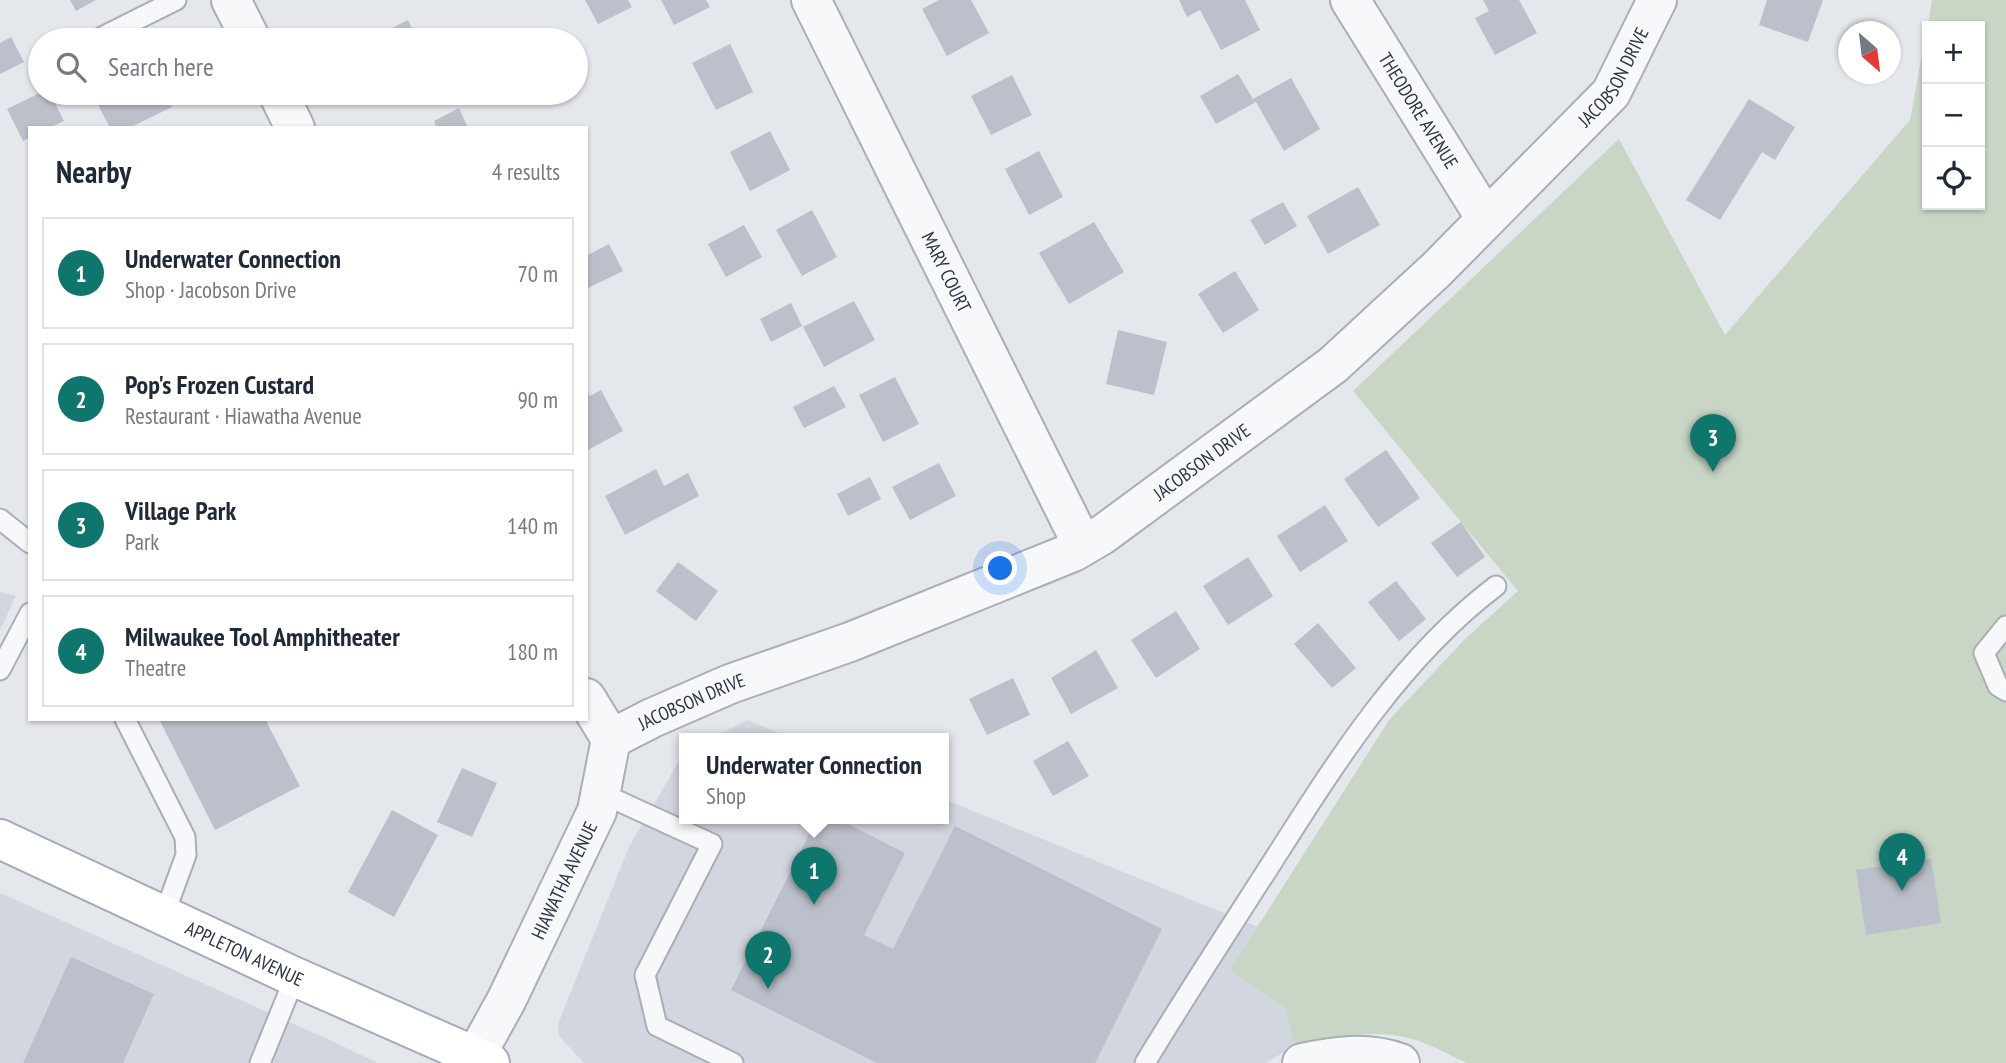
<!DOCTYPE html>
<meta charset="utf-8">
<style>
body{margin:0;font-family:"PT Sans Narrow",sans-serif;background:#f2f2f3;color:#1f2937}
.controls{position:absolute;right:21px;top:21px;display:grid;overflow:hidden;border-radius:0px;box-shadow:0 2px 5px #0004}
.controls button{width:63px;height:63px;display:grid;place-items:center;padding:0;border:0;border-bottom:2px solid #e0e1e3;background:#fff;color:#1f2937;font:35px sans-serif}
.compass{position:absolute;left:1838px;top:21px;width:63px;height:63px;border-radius:50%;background:#fff;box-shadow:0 2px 5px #0004;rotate:152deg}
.you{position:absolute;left:1001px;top:569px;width:24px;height:24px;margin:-18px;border:5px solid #fff;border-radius:50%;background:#1a73e8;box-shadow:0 0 0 10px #1a73e833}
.badge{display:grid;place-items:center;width:46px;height:46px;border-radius:50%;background:#0f766e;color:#fff;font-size:23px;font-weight:700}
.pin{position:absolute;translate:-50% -58px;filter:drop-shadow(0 2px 4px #0008)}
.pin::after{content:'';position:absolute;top:37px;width:24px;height:21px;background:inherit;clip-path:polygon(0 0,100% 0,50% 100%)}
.popup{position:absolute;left:679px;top:733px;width:270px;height:91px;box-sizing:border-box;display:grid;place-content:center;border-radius:0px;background:#fff;filter:drop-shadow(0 2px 5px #0005);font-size:23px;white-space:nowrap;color:#747a83}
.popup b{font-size:26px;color:#1f2937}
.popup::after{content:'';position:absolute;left:50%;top:100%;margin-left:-14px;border:14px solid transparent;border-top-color:#fff}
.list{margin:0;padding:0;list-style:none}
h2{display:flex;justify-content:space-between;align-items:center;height:91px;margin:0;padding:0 28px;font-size:30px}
h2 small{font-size:23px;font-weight:400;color:#747a83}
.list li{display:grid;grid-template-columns:46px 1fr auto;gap:21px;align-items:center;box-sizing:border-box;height:112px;margin:0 14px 14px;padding:0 14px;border:2px solid #e0e1e3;border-radius:0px}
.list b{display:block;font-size:26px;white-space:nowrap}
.list p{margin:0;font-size:23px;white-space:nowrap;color:#747a83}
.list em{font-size:23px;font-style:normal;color:#747a83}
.icon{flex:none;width:38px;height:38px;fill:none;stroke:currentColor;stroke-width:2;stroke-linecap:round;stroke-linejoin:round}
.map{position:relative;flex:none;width:2006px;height:1063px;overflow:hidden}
.search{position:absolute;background:#fff;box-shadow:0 2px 5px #0004;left:28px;top:28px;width:560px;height:77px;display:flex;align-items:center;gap:18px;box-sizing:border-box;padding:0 24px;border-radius:38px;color:#747a83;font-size:26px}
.panel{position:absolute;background:#fff;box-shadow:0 2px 5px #0004;left:28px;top:126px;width:560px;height:595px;border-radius:0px}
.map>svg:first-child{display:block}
</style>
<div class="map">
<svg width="2006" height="1063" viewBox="0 0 2006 1063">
<rect width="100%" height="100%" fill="#e4e7ec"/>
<g fill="#d2d6de">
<path d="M0,592L16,596L0,630Z"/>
<path d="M747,720L794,739H710Z"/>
<path d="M684,757V819H944V799L1258,927L1230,970L1285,1008L1295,1046L1265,1063H584L559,1036L558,1024L629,847L679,761Z"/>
<path d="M0,893L332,1041L378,1063H0Z"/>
</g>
<path fill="#c9d6c5" d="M1932,0H2006V1063H1467C1443,1052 1418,1037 1392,1035C1360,1031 1326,1039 1295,1046L1285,1008L1230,970L1389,720L1465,639L1518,591L1353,391L1619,139L1725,335L1910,120L1927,28V205H1980V26H1928Z"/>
<g fill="#bbc0ca">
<path d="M70,0H96L76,11Z"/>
<path d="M585,0H628L632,7L598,24Z"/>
<path d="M661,0H706L710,7L674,25Z"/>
<path d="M939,0H971L989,33L947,56L922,9Z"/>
<path d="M1179,0H1245L1260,30L1221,50L1200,10L1187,17Z"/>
<path d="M1483,0H1519L1537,33L1495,55L1475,18L1489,11Z"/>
<path d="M1767,0H1823L1808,42L1759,25Z"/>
<path d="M408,20L418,40H392L397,38L392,28Z"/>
<path d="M11,37L24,62L0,74V43Z"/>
<path d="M730,44L753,92L716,110L692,63Z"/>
<path d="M1238,74L1253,99L1291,78L1320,129L1284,151L1256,102L1216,124L1200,96Z"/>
<path d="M1012,75L1032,115L991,135L971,96Z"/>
<path d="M40,93H50L64,121L49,128H30V137L23,141L7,109Z"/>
<path d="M92,93H165L172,107L129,128H110Z"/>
<path d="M509,93H539L512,101Z"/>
<path d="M1749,99L1795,127L1775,160L1762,152L1720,220L1686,200Z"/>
<path d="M459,108L468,128H437L434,121Z"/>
<path d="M770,131L790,170L750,191L730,152Z"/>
<path d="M1039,151L1063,197L1029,215L1005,169Z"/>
<path d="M1358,187L1380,225L1328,254L1307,216Z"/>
<path d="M1283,202L1297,226L1265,245L1250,220Z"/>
<path d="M812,210L837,257L802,276L776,230Z"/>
<path d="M1094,222L1124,272L1069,304L1039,253Z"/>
<path d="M744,225L762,257L726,277L708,244Z"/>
<path d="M609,244L623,271L586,289V256Z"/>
<path d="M1235,271L1259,310L1223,333L1198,294Z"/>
<path d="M854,301L875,340L824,367L803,327Z"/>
<path d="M791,303L802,326L771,342L760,319Z"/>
<path d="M1118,330L1167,342L1154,395L1106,384Z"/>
<path d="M895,377L919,424L883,442L859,395Z"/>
<path d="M834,386L846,407L804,428L793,407Z"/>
<path d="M586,390L590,396L601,390L623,431L586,451Z"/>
<path d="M1386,450L1420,498L1378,527L1344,479Z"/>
<path d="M939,463L956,496L910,520L892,487Z"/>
<path d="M656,469L664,486L688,473L699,496L625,535L605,496Z"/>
<path d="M870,477L881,499L848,516L837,494Z"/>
<path d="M1325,505L1348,541L1300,572L1277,536Z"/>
<path d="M1461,522L1485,557L1457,577L1431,543Z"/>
<path d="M1248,557L1273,596L1228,625L1203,586Z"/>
<path d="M678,562L718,591L696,621L656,591Z"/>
<path d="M1396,581L1426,619L1399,641L1368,602Z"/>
<path d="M1176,611L1200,649L1156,678L1131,640Z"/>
<path d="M1318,623L1356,668L1332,688L1294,644Z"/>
<path d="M1096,650L1118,688L1071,714L1051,678Z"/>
<path d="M1013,678L1030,715L987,735L969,699Z"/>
<path d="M159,719H265L300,786L215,830Z"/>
<path d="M1068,741L1089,776L1053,796L1033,761Z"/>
<path d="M462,768L497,783L472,837L437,822Z"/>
<path d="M392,810L438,835L394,917L348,892Z"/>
<path d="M817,819H838L905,853L864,935L893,949L955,826L1162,929L1095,1063H877L731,990Z"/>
<path d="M1931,859L1941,923L1866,935L1856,870Z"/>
<path d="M71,957L154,994L123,1063H23Z"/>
</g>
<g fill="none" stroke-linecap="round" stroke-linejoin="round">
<defs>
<g id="lane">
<path d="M96,40L176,0"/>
<path d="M0,519L30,543"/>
<path d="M2006,626L1984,653L1998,686L2006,691"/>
<path d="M0,670L30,613"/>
<path d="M125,719L185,837L186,855L164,915"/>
<path d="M601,793L712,844L645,975L657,1026L733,1063"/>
<path d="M260,1063L295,977"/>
<path d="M1145,1063C1186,995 1230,928 1273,861C1336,762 1401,658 1496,586"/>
</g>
<g id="street">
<path d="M231,0L251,40"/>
<path id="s1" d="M811,0L1083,546"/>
<path id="s2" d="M1350,0L1486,219"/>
<path d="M278,93L295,128"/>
<path id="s3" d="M611,739L652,718L730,684L850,642L1073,552L1102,535L1333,365L1436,270L1611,93L1657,0"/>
<path id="s4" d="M475,1057L506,1001L597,811L611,739L586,698"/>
<path d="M1302,1063C1335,1056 1367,1051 1400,1063"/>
</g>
<g id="primary">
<path id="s5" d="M0,839L295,977L490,1063"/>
</g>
</defs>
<use href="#lane" stroke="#a9aeb7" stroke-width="23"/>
<use href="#street" stroke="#a9aeb7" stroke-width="42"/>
<use href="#primary" stroke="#a3abb8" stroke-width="42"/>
<use href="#lane" stroke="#f7f8fa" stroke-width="19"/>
<use href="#street" stroke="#f7f8fa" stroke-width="38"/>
<use href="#primary" stroke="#fff" stroke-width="38"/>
</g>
<g text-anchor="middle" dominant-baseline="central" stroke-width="7" stroke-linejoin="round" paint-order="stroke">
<g font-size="19" fill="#2b3445" stroke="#f4f6f9">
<text stroke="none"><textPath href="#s3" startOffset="1223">JACOBSON DRIVE</textPath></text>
<text stroke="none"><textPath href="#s2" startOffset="130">THEODORE AVENUE</textPath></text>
<text stroke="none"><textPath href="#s1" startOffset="304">MARY COURT</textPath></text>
<text stroke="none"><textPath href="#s3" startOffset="656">JACOBSON DRIVE</textPath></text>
<text stroke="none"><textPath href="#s3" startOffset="89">JACOBSON DRIVE</textPath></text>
<text stroke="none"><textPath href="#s4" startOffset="198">HIAWATHA AVENUE</textPath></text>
<text stroke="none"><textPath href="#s5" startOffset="270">APPLETON AVENUE</textPath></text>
</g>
</g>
</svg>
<div class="controls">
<button>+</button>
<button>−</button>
<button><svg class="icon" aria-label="locate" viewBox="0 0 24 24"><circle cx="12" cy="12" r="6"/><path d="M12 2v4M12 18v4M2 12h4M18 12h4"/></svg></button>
</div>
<svg class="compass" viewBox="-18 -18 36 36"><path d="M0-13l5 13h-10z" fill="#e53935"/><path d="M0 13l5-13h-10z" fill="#747a83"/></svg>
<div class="you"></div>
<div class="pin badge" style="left:814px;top:905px">1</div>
<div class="popup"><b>Underwater Connection</b>Shop</div>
<div class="pin badge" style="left:768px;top:989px">2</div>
<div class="pin badge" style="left:1713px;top:472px">3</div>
<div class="pin badge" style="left:1902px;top:891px">4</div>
<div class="search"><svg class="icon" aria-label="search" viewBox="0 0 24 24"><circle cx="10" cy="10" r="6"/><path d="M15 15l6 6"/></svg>Search here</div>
<section class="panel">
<h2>Nearby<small>4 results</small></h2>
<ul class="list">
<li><span class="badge">1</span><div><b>Underwater Connection</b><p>Shop · Jacobson Drive</p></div><em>70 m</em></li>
<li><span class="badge">2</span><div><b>Pop's Frozen Custard</b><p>Restaurant · Hiawatha Avenue</p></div><em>90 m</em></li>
<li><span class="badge">3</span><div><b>Village Park</b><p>Park</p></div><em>140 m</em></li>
<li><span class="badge">4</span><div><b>Milwaukee Tool Amphitheater</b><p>Theatre</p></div><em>180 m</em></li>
</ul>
</section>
</div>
